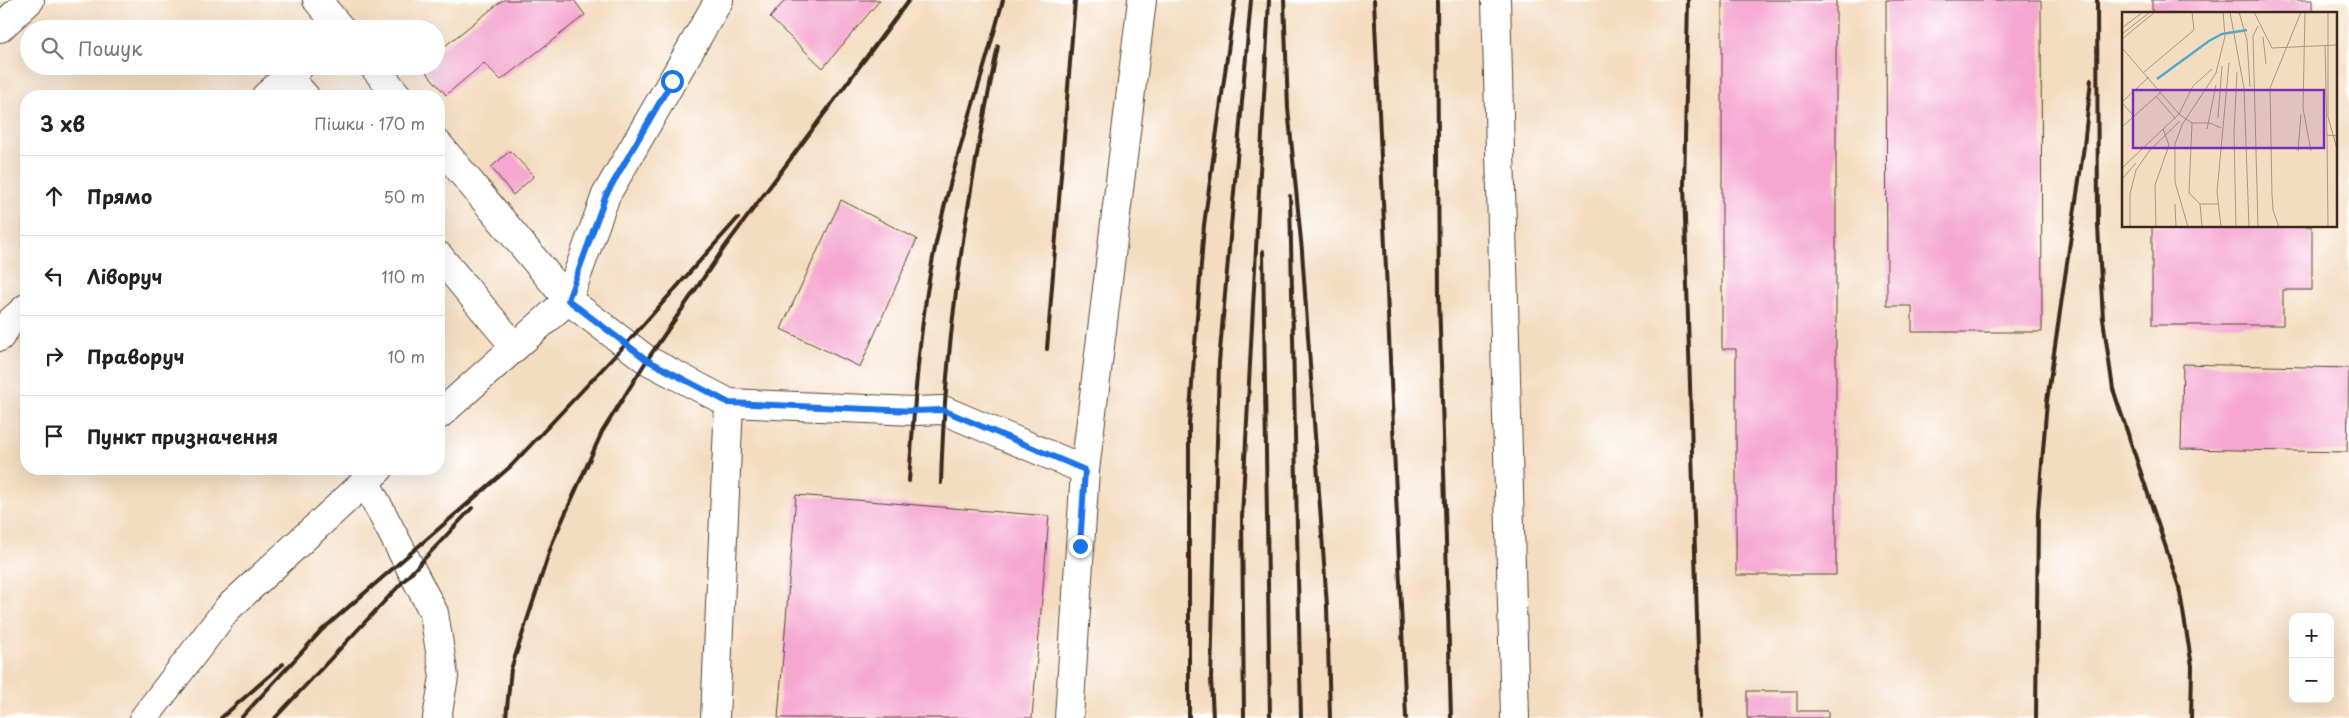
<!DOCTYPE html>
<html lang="uk">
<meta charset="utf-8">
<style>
body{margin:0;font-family:"Playpen Sans",sans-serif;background:#f6f6f6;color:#222}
.controls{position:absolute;right:15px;bottom:15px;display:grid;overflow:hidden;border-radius:10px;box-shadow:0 5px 20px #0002}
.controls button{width:45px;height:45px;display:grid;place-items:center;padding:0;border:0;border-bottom:1px solid #e0e0e0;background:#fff;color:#222;font:25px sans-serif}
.stop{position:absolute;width:15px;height:15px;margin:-11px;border:4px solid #1a73e8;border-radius:50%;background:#fff}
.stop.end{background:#1a73e8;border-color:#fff;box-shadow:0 1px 5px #0008}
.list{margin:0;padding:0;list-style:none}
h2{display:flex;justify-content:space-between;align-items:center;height:65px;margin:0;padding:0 20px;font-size:21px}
h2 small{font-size:16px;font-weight:400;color:#767676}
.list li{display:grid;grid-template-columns:32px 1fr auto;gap:15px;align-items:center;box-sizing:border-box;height:80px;padding:0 20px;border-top:1px solid #e0e0e0}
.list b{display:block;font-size:19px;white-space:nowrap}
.list em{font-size:16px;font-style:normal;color:#767676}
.icon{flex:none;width:28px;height:28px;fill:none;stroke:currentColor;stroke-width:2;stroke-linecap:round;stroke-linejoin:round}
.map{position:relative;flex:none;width:2349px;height:718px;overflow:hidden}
.search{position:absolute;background:#fff;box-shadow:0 5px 20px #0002;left:20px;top:20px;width:425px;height:55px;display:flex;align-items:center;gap:12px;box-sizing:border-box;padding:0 18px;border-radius:28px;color:#767676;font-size:19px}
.panel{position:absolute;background:#fff;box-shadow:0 5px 20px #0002;left:20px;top:90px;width:425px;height:385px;border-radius:20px}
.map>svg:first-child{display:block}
</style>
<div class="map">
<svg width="2349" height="718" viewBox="0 0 2349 718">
<rect width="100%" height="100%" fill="#fff"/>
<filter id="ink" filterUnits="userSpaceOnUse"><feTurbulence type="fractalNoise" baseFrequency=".02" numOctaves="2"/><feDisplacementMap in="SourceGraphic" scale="10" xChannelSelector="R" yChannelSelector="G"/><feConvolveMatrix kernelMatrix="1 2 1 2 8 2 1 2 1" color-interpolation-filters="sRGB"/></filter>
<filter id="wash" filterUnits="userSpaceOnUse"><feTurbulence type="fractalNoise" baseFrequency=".0096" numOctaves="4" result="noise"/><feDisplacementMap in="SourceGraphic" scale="20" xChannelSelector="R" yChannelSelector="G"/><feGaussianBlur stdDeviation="1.12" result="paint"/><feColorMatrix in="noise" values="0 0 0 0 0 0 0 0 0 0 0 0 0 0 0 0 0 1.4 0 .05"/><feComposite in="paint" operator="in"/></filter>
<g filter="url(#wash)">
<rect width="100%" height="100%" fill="#f4dcc0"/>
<g id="blocks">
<g fill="#f5a7d0">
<path d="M503,0H574L585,15L501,80L484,63L446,95L421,66H436V53Z"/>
<path d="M785,0H880L823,68L770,18Z"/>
<path d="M1722,0H1836V575H1736V349H1722Z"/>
<path d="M1886,0H2041L2042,332H1912V306H1887Z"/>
<rect x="2152" y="0" width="160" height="14"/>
<path d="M510,151L534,176L513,195L491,167Z"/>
<path d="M841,200L917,239L860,367L781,329Z"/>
<path d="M2152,226H2312V290H2283V325H2152Z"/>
<path d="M2183,364L2349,368L2347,452L2181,449Z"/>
<path d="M796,495L1049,516L1032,718H778Z"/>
<path d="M1747,691H1797V711H1828V718H1747Z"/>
</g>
</g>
</g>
<g filter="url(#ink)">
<use href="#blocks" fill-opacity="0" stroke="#574536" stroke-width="1"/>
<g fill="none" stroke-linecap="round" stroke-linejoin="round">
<defs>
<g id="minor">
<path d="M317,0L341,29"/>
<path d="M1496,0L1515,718"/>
<path d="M0,28L30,0"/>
<path d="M373,66L398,96"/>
<path d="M288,77L305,96"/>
<path d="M266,96L300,66"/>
<path d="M439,145L568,300L647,360L729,403L914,411L943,410L1085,470"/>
<path d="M439,256L515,347"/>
<path d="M0,337L10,322L26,308"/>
<path d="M439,415L568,300L606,195L719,0"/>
<path d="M365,481L434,613L444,677L437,718"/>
<path d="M144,718L228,608L379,469"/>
<path d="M715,718L729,403"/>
<path d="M1069,718L1085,470L1142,0"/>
</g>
</defs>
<use href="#minor" stroke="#574536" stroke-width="30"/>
<use href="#minor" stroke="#fff" stroke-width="28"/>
<g stroke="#3b2a1e" stroke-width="4">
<path d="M1284,0L1288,108L1302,251L1327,606L1330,718"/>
<path d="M1374,0L1406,718"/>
<path d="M1437,0L1439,294L1451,718"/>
<path d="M1688,0L1684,185L1700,718"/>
<path d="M2097,0L2098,226L2103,319L2113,389L2179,587L2192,666L2191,718"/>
<path d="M1290,196L1301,718"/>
<path d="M1263,251L1270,718"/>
<path d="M1047,349L1075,0"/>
<path d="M909,481C914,412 918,343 930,274C946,181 979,91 1003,0"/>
<path d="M941,483C945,336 968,190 998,46"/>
<path d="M221,718L283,664"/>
<path d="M241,718L322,630L511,466L626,344L738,218"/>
<path d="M275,718L472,508"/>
<path d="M506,718L511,669L553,541L602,432L647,360L724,248L909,0"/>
<path d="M1189,718V424L1204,225L1235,0"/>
<path d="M1213,718L1211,678L1219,362L1251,0"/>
<path d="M1244,718L1242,517L1269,0"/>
<path d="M2036,718L2038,512L2047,401L2084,146L2091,80"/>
</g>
</g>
</g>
<g fill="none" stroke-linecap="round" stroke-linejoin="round" filter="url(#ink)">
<path stroke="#1a73e8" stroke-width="6" d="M672,81L606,195L568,300L647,360L729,403L914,411L943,410L1085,470L1080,546"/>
</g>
<g transform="translate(2122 12)">
<rect width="215" height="215" fill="#f4dcc0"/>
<path fill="none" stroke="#50aace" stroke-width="2.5" d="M35,67L87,29L100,22L125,18"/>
<path fill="none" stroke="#aa957f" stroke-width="1" d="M108,0L122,76L127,215M117,0L125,28L128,75M132,0L150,36L215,33M183,0L181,96L189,139M206,0V105L215,137M0,16L21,0M0,22L28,0M141,25L144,52M0,27L33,0M203,33L205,123L215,124M0,36L57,102L70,111H88L99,116M22,60L72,18L70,0M34,84L53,106M0,90L27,65M0,91L12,104M96,106L100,54M70,111L67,181L78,192H96M0,115L39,80M85,117L94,73M205,123L206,215M176,139L179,102M0,156L57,102L71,74L90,57M0,167L14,151M53,192L54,215M78,192L80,215M8,215V182L14,158L28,138L58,109M34,215L33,173L47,133L41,117M66,215L53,170V132L60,113L94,61L103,24L101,0M99,215L95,180L107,51M114,215L112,120L115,60M136,215L131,24L136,14M157,215L151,198L150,183L148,76L179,0"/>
<path fill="#7b2cbf" fill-opacity="0.15" stroke="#7b2cbf" stroke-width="2.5" d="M11,78H202V136H11Z"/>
<rect width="215" height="215" fill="none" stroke="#3b2a1e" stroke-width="2.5"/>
</g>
</svg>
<div class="controls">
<button>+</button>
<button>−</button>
</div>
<div class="stop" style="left:672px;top:81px"></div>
<div class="stop end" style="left:1080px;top:546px"></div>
<div class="search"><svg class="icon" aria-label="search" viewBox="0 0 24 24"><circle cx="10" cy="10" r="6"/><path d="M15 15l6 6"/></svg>Пошук</div>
<section class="panel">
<h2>3 хв<small>Пішки · 170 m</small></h2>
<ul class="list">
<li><svg class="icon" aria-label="ahead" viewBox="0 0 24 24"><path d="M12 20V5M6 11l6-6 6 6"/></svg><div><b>Прямо</b></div><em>50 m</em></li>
<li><svg class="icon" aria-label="left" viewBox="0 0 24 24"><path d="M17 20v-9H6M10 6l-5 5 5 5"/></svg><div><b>Ліворуч</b></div><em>110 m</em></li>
<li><svg class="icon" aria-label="right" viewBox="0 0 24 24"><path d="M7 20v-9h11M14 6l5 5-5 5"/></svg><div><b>Праворуч</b></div><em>10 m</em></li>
<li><svg class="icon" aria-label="arrive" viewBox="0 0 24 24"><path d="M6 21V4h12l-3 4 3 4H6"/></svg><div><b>Пункт призначення</b></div></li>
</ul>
</section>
</div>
